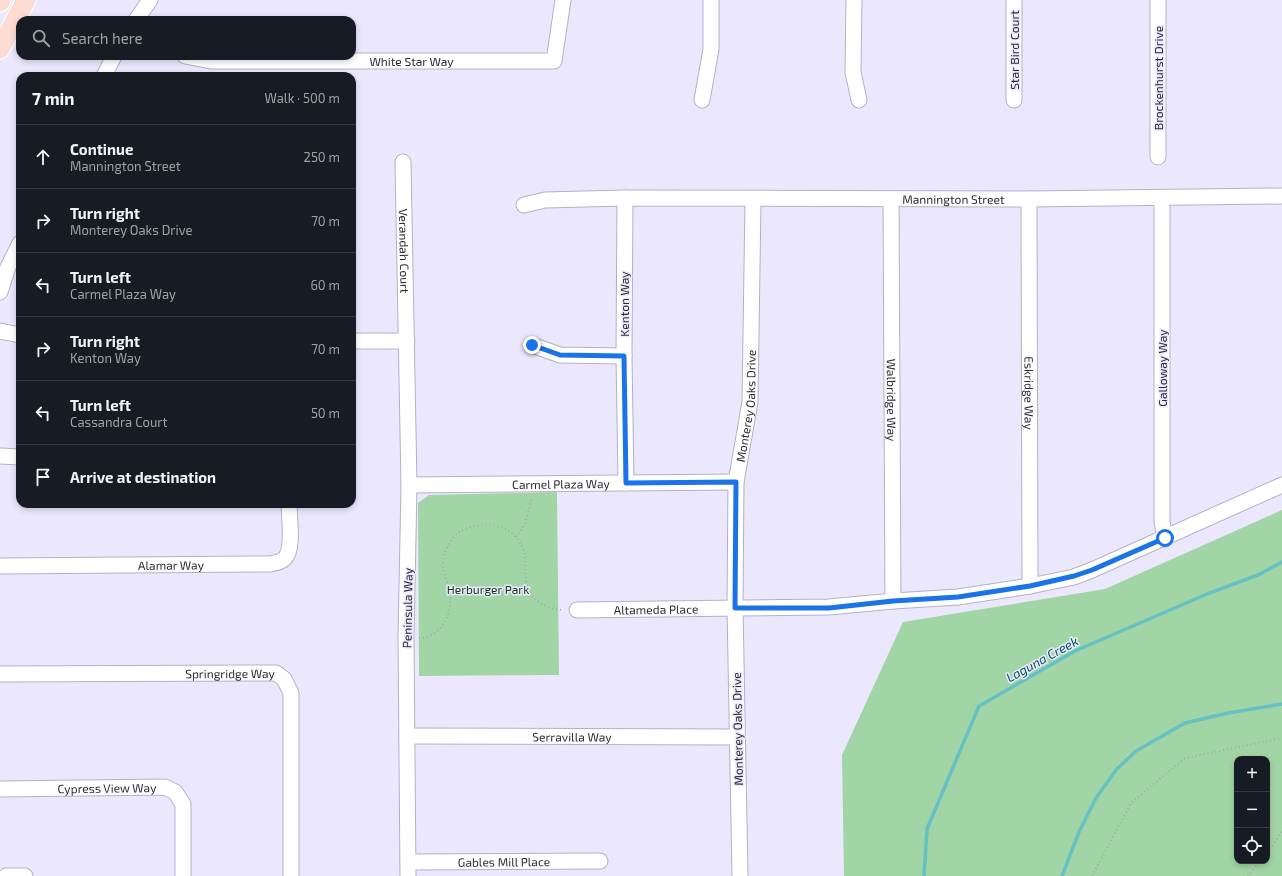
<!DOCTYPE html>
<meta charset="utf-8">
<style>
body{margin:0;font-family:"Exo 2",sans-serif;background:#20242c;color:#f1f3f6}
.controls{position:absolute;right:12px;bottom:12px;display:grid;overflow:hidden;border-radius:8px;box-shadow:0 2px 6px #0003}
.controls button{width:36px;height:36px;display:grid;place-items:center;padding:0;border:0;border-bottom:1px solid #363941;background:#171b24;color:#f1f3f6;font:20px sans-serif}
.stop{position:absolute;width:12px;height:12px;margin:-9px;border:3px solid #1a73e8;border-radius:50%;background:#fff}
.stop.end{background:#1a73e8;border-color:#fff;box-shadow:0 1px 4px #0008}
.list{margin:0;padding:0;list-style:none}
h2{display:flex;justify-content:space-between;align-items:center;height:52px;margin:0;padding:0 16px;font-size:17px}
h2 small{font-size:13px;font-weight:400;color:#9ea1a6}
.list li{display:grid;grid-template-columns:26px 1fr auto;gap:12px;align-items:center;box-sizing:border-box;height:64px;padding:0 16px;border-top:1px solid #363941}
.list b{display:block;font-size:15px;white-space:nowrap}
.list p{margin:0;font-size:13px;white-space:nowrap;color:#9ea1a6}
.list em{font-size:13px;font-style:normal;color:#9ea1a6}
.icon{flex:none;width:22px;height:22px;fill:none;stroke:currentColor;stroke-width:2;stroke-linecap:round;stroke-linejoin:round}
.map{position:relative;flex:none;width:1282px;height:876px;overflow:hidden}
.search{position:absolute;background:#171b24;box-shadow:0 2px 6px #0003;left:16px;top:16px;width:340px;height:44px;display:flex;align-items:center;gap:10px;box-sizing:border-box;padding:0 14px;border-radius:12px;color:#9ea1a6;font-size:15px}
.panel{position:absolute;background:#171b24;box-shadow:0 2px 6px #0003;left:16px;top:72px;width:340px;height:436px;border-radius:12px}
.map>svg:first-child{display:block}
</style>
<div class="map">
<svg width="1282" height="876" viewBox="0 0 1282 876">
<rect width="100%" height="100%" fill="#ebe8fe"/>
<g fill="#a2d5a5" fill-rule="evenodd">
<path d="M557,492L559,675L419,676L418,503L429,495Z"/>
<path d="M1282,510V876H844L842,755L903,622L1105,589ZM1237,759H1267V861H1237Z"/>
</g>
<g fill="none" stroke-linecap="round" stroke-linejoin="round">
<g stroke="#65c1c4" stroke-width="3.5">
<path d="M924,876L927,829L979,706L1075,651L1207,594L1258,575L1282,562"/>
<path d="M1062,876L1079,832L1096,798L1116,770L1136,751L1185,723L1228,713L1282,704"/>
</g>
<defs>
<g id="minor">
<path d="M854,0L853,72L859,100"/>
<path d="M1014,0V100"/>
<path d="M1158,0V157"/>
<path d="M136,20L150,0"/>
<path id="s1" d="M185,56L211,61H554L563,0"/>
<path d="M104,76L114,56"/>
<path d="M702,100L711,49V0"/>
<path id="s2" d="M403,162L409,485L406,638L408,876"/>
<path d="M625,198L624,356L626,483"/>
<path d="M1162,198V521L1165,539"/>
<path id="s3" d="M891,199L893,601"/>
<path id="s4" d="M1029,199L1030,586"/>
<path id="s5" d="M524,205L545,200L625,198L1029,199L1282,196"/>
<path d="M0,292L8,267L20,243"/>
<path d="M0,331L20,335"/>
<path d="M352,341H407"/>
<path d="M532,345L560,355L624,356"/>
<path d="M0,456L20,457"/>
<path id="s6" d="M409,485L736,482"/>
<path id="s7" d="M0,566L270,564C275,563 282,562 285,558C294,549 289,517 289,504"/>
<path id="s8" d="M577,610L829,607L893,601L958,597L1030,586L1074,577L1092,570L1282,485"/>
<path id="s9" d="M0,674L276,673L284,679L291,693V876"/>
<path id="s10" d="M407,736L737,737"/>
<path id="s11" d="M0,789L165,787L175,792L183,804V876"/>
<path id="s12" d="M408,862L600,861"/>
<path d="M6,876H25"/>
<path id="s13" d="M740,876L735,607L736,482L750,402L753,200"/>
</g>
<g id="major">
<path d="M0,2L1,0"/>
<path d="M0,49L26,0"/>
</g>
</defs>
<use href="#minor" stroke="#b4b1c6" stroke-width="17"/>
<use href="#major" stroke="#fff" stroke-width="21"/>
<g stroke="#a7a5b6" stroke-width="2" stroke-dasharray="1 3" stroke-linecap="butt">
<path d="M516,537L525,524L532,497"/>
<path d="M419,638C442,637 452,614 450,594C449,584 443,575 443,564C443,554 446,548 452,539C459,529 469,527 481,525C500,523 518,533 524,551C527,563 523,579 529,591C536,604 549,609 564,610"/>
<path d="M1267,852L1282,832"/>
<path d="M1092,876L1131,803L1185,758L1282,738"/>
<path d="M1248,876L1260,861"/>
</g>
<use href="#minor" stroke="#fff" stroke-width="15"/>
<use href="#major" stroke="#fddcd4" stroke-width="19"/>
</g>
<g fill="none" stroke-linecap="round" stroke-linejoin="round">
<path stroke="#1a73e8" stroke-width="5" d="M532,345L560,355L624,356L626,483L736,482L735,608H829L893,601L958,597L1030,586L1074,576L1092,570L1165,538"/>
</g>
<g text-anchor="middle" dominant-baseline="central" stroke-width="3" stroke-linejoin="round" paint-order="stroke">
<g font-size="12" fill="#2c2b33" stroke="#ebe8fe">
<text transform="translate(1014 50) rotate(-90)">Star Bird Court</text>
<text stroke="none"><textPath href="#s1" startOffset="227">White Star Way</textPath></text>
<text transform="translate(1158 78) rotate(-90)">Brockenhurst Drive</text>
<text stroke="none"><textPath href="#s5" startOffset="430">Mannington Street</textPath></text>
<text stroke="none"><textPath href="#s2" startOffset="89">Verandah Court</textPath></text>
<text transform="translate(624 304) rotate(-90)">Kenton Way</text>
<text transform="translate(1162 368) rotate(-90)">Galloway Way</text>
<text stroke="none"><textPath href="#s4" startOffset="194">Eskridge Way</textPath></text>
<text stroke="none"><textPath href="#s3" startOffset="201">Walbridge Way</textPath></text>
<text stroke="none"><textPath href="#s13" startOffset="471">Monterey Oaks Drive</textPath></text>
<text stroke="none"><textPath href="#s6" startOffset="152">Carmel Plaza Way</textPath></text>
<text stroke="none"><textPath href="#s7" startOffset="171">Alamar Way</textPath></text>
<text transform="translate(407 608) rotate(-89)">Peninsula Way</text>
<text stroke="none"><textPath href="#s8" startOffset="79">Altameda Place</textPath></text>
<text stroke="none"><textPath href="#s9" startOffset="230">Springridge Way</textPath></text>
<text transform="translate(737 729) rotate(-91)">Monterey Oaks Drive</text>
<text stroke="none"><textPath href="#s10" startOffset="165">Serravilla Way</textPath></text>
<text stroke="none"><textPath href="#s11" startOffset="107">Cypress View Way</textPath></text>
<text stroke="none"><textPath href="#s12" startOffset="96">Gables Mill Place</textPath></text>
</g>
<g font-size="12" fill="#103616" stroke="#ebe8fe">
<text x="488" y="589">Herburger Park</text>
</g>
<g font-size="13" font-style="italic" fill="#00575a" stroke="#ebe8fe">
<text transform="translate(1042 659) rotate(-29)">Laguna Creek</text>
</g>
</g>
</svg>
<div class="controls">
<button>+</button>
<button>−</button>
<button><svg class="icon" aria-label="locate" viewBox="0 0 24 24"><circle cx="12" cy="12" r="6"/><path d="M12 2v4M12 18v4M2 12h4M18 12h4"/></svg></button>
</div>
<div class="stop" style="left:1165px;top:538px"></div>
<div class="stop end" style="left:532px;top:345px"></div>
<div class="search"><svg class="icon" aria-label="search" viewBox="0 0 24 24"><circle cx="10" cy="10" r="6"/><path d="M15 15l6 6"/></svg>Search here</div>
<section class="panel">
<h2>7 min<small>Walk · 500 m</small></h2>
<ul class="list">
<li><svg class="icon" aria-label="ahead" viewBox="0 0 24 24"><path d="M12 20V5M6 11l6-6 6 6"/></svg><div><b>Continue</b><p>Mannington Street</p></div><em>250 m</em></li>
<li><svg class="icon" aria-label="right" viewBox="0 0 24 24"><path d="M7 20v-9h11M14 6l5 5-5 5"/></svg><div><b>Turn right</b><p>Monterey Oaks Drive</p></div><em>70 m</em></li>
<li><svg class="icon" aria-label="left" viewBox="0 0 24 24"><path d="M17 20v-9H6M10 6l-5 5 5 5"/></svg><div><b>Turn left</b><p>Carmel Plaza Way</p></div><em>60 m</em></li>
<li><svg class="icon" aria-label="right" viewBox="0 0 24 24"><path d="M7 20v-9h11M14 6l5 5-5 5"/></svg><div><b>Turn right</b><p>Kenton Way</p></div><em>70 m</em></li>
<li><svg class="icon" aria-label="left" viewBox="0 0 24 24"><path d="M17 20v-9H6M10 6l-5 5 5 5"/></svg><div><b>Turn left</b><p>Cassandra Court</p></div><em>50 m</em></li>
<li><svg class="icon" aria-label="arrive" viewBox="0 0 24 24"><path d="M6 21V4h12l-3 4 3 4H6"/></svg><div><b>Arrive at destination</b></div></li>
</ul>
</section>
</div>
